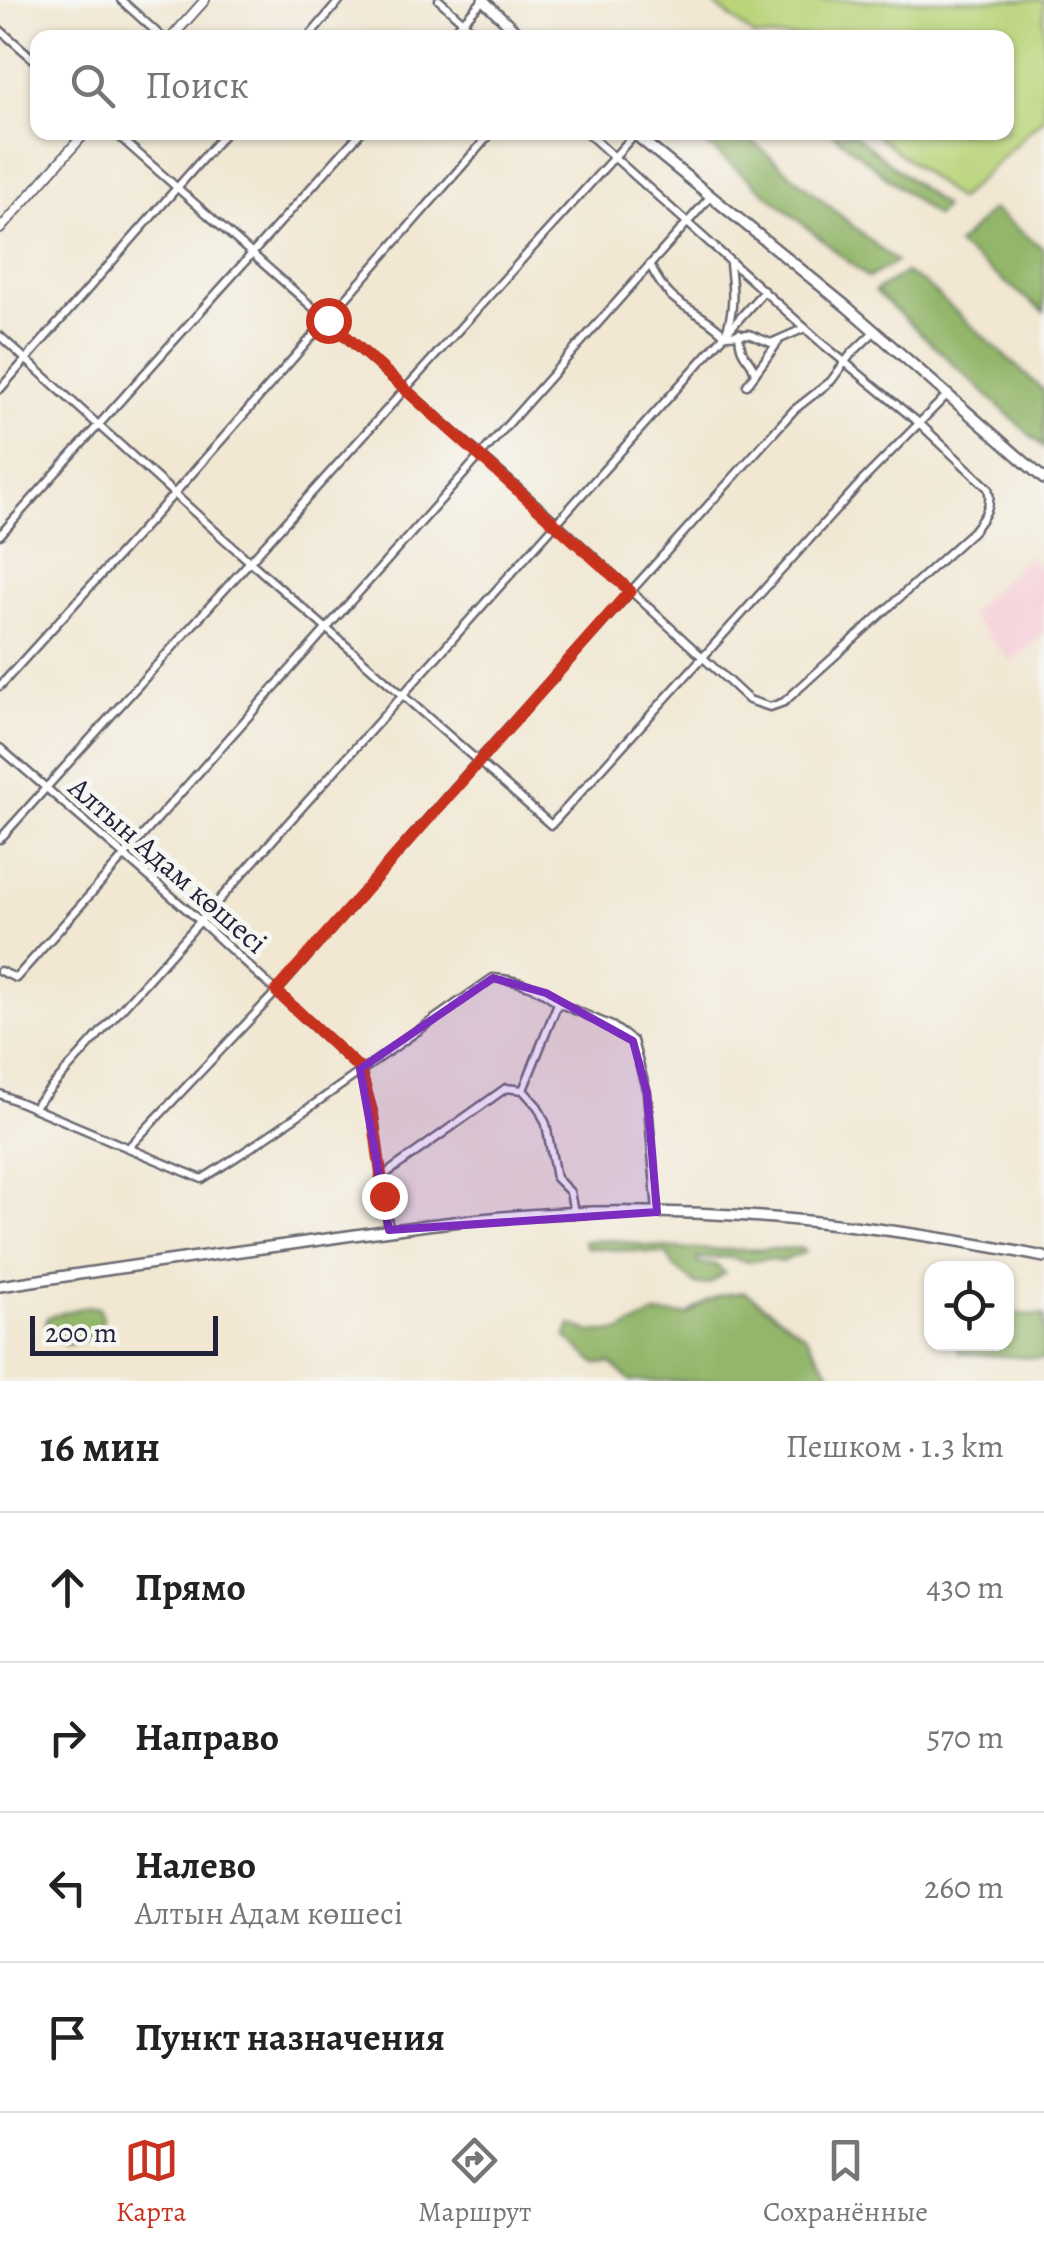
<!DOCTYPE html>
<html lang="ru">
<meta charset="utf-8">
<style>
body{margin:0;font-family:Alegreya,serif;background:#f2f2f2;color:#222}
.controls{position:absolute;right:30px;bottom:30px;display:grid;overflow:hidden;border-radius:20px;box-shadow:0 2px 8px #0004}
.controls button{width:90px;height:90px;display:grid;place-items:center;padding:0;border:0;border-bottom:2px solid #e0e0e0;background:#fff;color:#222;font:50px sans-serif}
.scale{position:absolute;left:30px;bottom:25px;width:188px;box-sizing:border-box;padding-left:10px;border:5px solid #22223b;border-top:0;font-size:28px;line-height:35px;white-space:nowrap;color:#22223b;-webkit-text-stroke:8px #f6f6f2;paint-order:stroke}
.stop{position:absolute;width:30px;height:30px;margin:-22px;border:8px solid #c8321e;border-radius:50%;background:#fff}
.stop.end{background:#c8321e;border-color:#fff;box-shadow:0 2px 10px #0008}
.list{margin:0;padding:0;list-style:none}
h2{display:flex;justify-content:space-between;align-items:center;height:130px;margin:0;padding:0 40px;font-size:42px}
h2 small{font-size:32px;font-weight:400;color:#767676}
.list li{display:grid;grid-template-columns:65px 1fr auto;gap:30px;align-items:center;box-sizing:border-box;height:150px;padding:0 40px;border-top:2px solid #e0e0e0}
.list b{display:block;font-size:38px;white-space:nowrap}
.list p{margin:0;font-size:32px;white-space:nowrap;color:#767676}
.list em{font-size:32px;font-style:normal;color:#767676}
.icon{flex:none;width:55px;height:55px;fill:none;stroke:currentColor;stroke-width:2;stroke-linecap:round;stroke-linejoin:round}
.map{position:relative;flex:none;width:1044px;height:1381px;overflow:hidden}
.search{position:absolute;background:#fff;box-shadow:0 2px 8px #0004;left:30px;right:30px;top:30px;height:110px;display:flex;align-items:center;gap:25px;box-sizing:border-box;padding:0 35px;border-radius:20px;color:#767676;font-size:38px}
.sheet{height:730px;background:#fff}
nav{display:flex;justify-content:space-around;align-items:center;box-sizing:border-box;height:140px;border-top:2px solid #e0e0e0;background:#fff;font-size:28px;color:#767676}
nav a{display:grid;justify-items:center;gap:5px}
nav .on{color:#c8321e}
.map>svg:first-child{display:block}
</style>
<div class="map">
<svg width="1044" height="1381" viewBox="0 0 1044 1381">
<rect width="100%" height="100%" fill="#f6f6f2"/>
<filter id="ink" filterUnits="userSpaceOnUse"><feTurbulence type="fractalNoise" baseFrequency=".01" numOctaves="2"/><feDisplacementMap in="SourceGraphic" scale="20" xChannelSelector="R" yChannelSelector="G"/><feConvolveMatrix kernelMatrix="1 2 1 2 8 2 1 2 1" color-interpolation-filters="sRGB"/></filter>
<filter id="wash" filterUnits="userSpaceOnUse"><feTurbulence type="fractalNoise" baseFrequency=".0048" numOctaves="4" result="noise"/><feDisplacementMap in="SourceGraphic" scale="40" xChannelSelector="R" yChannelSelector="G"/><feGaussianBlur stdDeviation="2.25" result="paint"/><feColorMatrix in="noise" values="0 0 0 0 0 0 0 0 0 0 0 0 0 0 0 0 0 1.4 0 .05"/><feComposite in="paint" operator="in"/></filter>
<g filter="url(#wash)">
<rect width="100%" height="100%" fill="#f1e7d2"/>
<path fill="#f6cfd8" d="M1028,556L1044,573V633L1012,662L968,614Z"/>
<path fill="#bad47a" stroke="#6e7b5a" stroke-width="2.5" d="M709,0H1044V117L958,200L874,133L1006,132V38L755,37Z"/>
<g fill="#93b66a" stroke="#5a6c52" stroke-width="2.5">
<path d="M693,133H742L896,262L868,278Z"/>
<path d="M832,133H852L944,207L936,217Z"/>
<path d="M992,209L1044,249V312L957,245Z"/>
<path d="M905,273L924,283L1044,391V448L875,291Z"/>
<path d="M614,1240C672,1252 741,1251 800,1248L805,1252L781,1262L767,1259L747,1262L727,1257L697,1259L699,1264H714L725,1273L709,1284L697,1285L674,1267L667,1254L586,1247L583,1241Z"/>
<path d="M745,1292L805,1335L836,1381H631L611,1363L596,1364L566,1337L571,1325L590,1332H619L655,1314L688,1315L705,1302L721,1295Z"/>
<path d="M87,1306L99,1308L103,1319C96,1338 84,1341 65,1345L45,1327L48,1317Z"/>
<path d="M1007,1313L1044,1316V1359L959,1353L957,1344H1006Z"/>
</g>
</g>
<g filter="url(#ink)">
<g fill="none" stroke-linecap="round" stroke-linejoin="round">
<defs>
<g id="minor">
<path d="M121,0L163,38"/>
<path d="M439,0L481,38"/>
<path d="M0,30L38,63"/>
<path d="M308,38L340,0"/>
<path d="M448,38L483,0"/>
<path d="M114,132L556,522L749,700L770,707L784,702L973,531C984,517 993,506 988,488L919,423L825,346L586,132"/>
<path d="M730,264C733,290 735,310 725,335L749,334L771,343L805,328"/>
<path d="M651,267C674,313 693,303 725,335"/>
<path d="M739,333C740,361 751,355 755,374"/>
<path d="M0,336L224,539L551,825L864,479L947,395"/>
<path d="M747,385L778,342"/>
<path d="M0,389L226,132"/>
<path d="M0,535L361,132"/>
<path d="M0,686L174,494L492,132"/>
<path d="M0,748L199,920L360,1069L373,1115L389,1230"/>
<path d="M0,839L634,135"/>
<path d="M0,971L16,978L711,196"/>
<path d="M558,1003L612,1026L633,1041L647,1093L657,1212"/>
<path d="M0,1094L202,1179C302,1116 396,1045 493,978C516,980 540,987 558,1003L523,1090"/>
<path d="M33,1108L764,291"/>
<path d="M128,1148L277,991L478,761L794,410L831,381L851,354L875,331"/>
<path d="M380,1178L506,1088L523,1090L538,1107L546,1124L556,1178L570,1192L574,1212"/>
</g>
<g id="tertiary">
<path d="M171,38L205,0"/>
<path d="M0,229L86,132"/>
</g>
<g id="secondary">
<path d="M483,0L523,38"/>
<path d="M632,132L847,307L1044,479"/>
<path d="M0,1286C97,1271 195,1257 292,1244C382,1231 472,1217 563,1213C724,1207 887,1225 1044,1257"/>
</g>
</defs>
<use href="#minor" stroke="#6a6770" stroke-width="11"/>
<use href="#tertiary" stroke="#6a6770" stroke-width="12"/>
<use href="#secondary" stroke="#6a6770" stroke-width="14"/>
<use href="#minor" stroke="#fff" stroke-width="6"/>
<use href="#tertiary" stroke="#fff" stroke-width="8"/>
<use href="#secondary" stroke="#fff" stroke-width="9"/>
</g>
</g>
<g fill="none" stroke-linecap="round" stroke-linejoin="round" filter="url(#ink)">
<path stroke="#c8321e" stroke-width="12" d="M328,320L630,591L276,991L360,1069L373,1115L384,1196"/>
</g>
<path fill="#7b2cbf" fill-opacity="0.2" stroke="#7b2cbf" stroke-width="8" stroke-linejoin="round" d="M493,978L546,993L633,1041L647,1093L657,1212L389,1230L360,1069Z"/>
<g text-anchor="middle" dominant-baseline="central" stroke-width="10" stroke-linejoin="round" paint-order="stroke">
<g font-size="30" fill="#22223b" stroke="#f6f6f2">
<text transform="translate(168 865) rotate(41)">Алтын Адам көшесі</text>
</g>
</g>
</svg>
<div class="controls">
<button><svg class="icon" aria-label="locate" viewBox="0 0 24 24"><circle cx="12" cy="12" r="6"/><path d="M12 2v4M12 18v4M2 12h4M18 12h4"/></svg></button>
</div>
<div class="scale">200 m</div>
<div class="stop" style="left:328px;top:320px"></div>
<div class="stop end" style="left:384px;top:1196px"></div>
<div class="search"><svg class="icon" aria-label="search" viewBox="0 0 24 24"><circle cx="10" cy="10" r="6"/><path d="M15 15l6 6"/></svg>Поиск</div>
</div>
<section class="sheet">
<h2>16 мин<small>Пешком · 1.3 km</small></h2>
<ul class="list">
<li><svg class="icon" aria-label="ahead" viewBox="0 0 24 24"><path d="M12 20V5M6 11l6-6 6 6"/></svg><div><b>Прямо</b></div><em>430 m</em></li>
<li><svg class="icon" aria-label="right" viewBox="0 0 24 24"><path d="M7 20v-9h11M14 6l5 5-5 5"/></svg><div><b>Направо</b></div><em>570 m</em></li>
<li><svg class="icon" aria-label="left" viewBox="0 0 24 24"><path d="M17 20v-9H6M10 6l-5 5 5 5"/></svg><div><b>Налево</b><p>Алтын Адам көшесі</p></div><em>260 m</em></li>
<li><svg class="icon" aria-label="arrive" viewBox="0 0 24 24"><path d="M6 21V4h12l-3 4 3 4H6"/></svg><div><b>Пункт назначения</b></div></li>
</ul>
</section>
<nav>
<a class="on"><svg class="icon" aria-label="map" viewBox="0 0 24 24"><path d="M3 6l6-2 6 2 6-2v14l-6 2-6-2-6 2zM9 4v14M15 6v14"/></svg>Карта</a>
<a><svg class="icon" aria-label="directions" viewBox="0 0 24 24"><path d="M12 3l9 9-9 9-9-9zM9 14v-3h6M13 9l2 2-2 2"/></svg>Маршрут</a>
<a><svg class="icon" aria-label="saved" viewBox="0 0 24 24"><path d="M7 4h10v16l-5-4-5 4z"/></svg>Сохранённые</a>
</nav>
